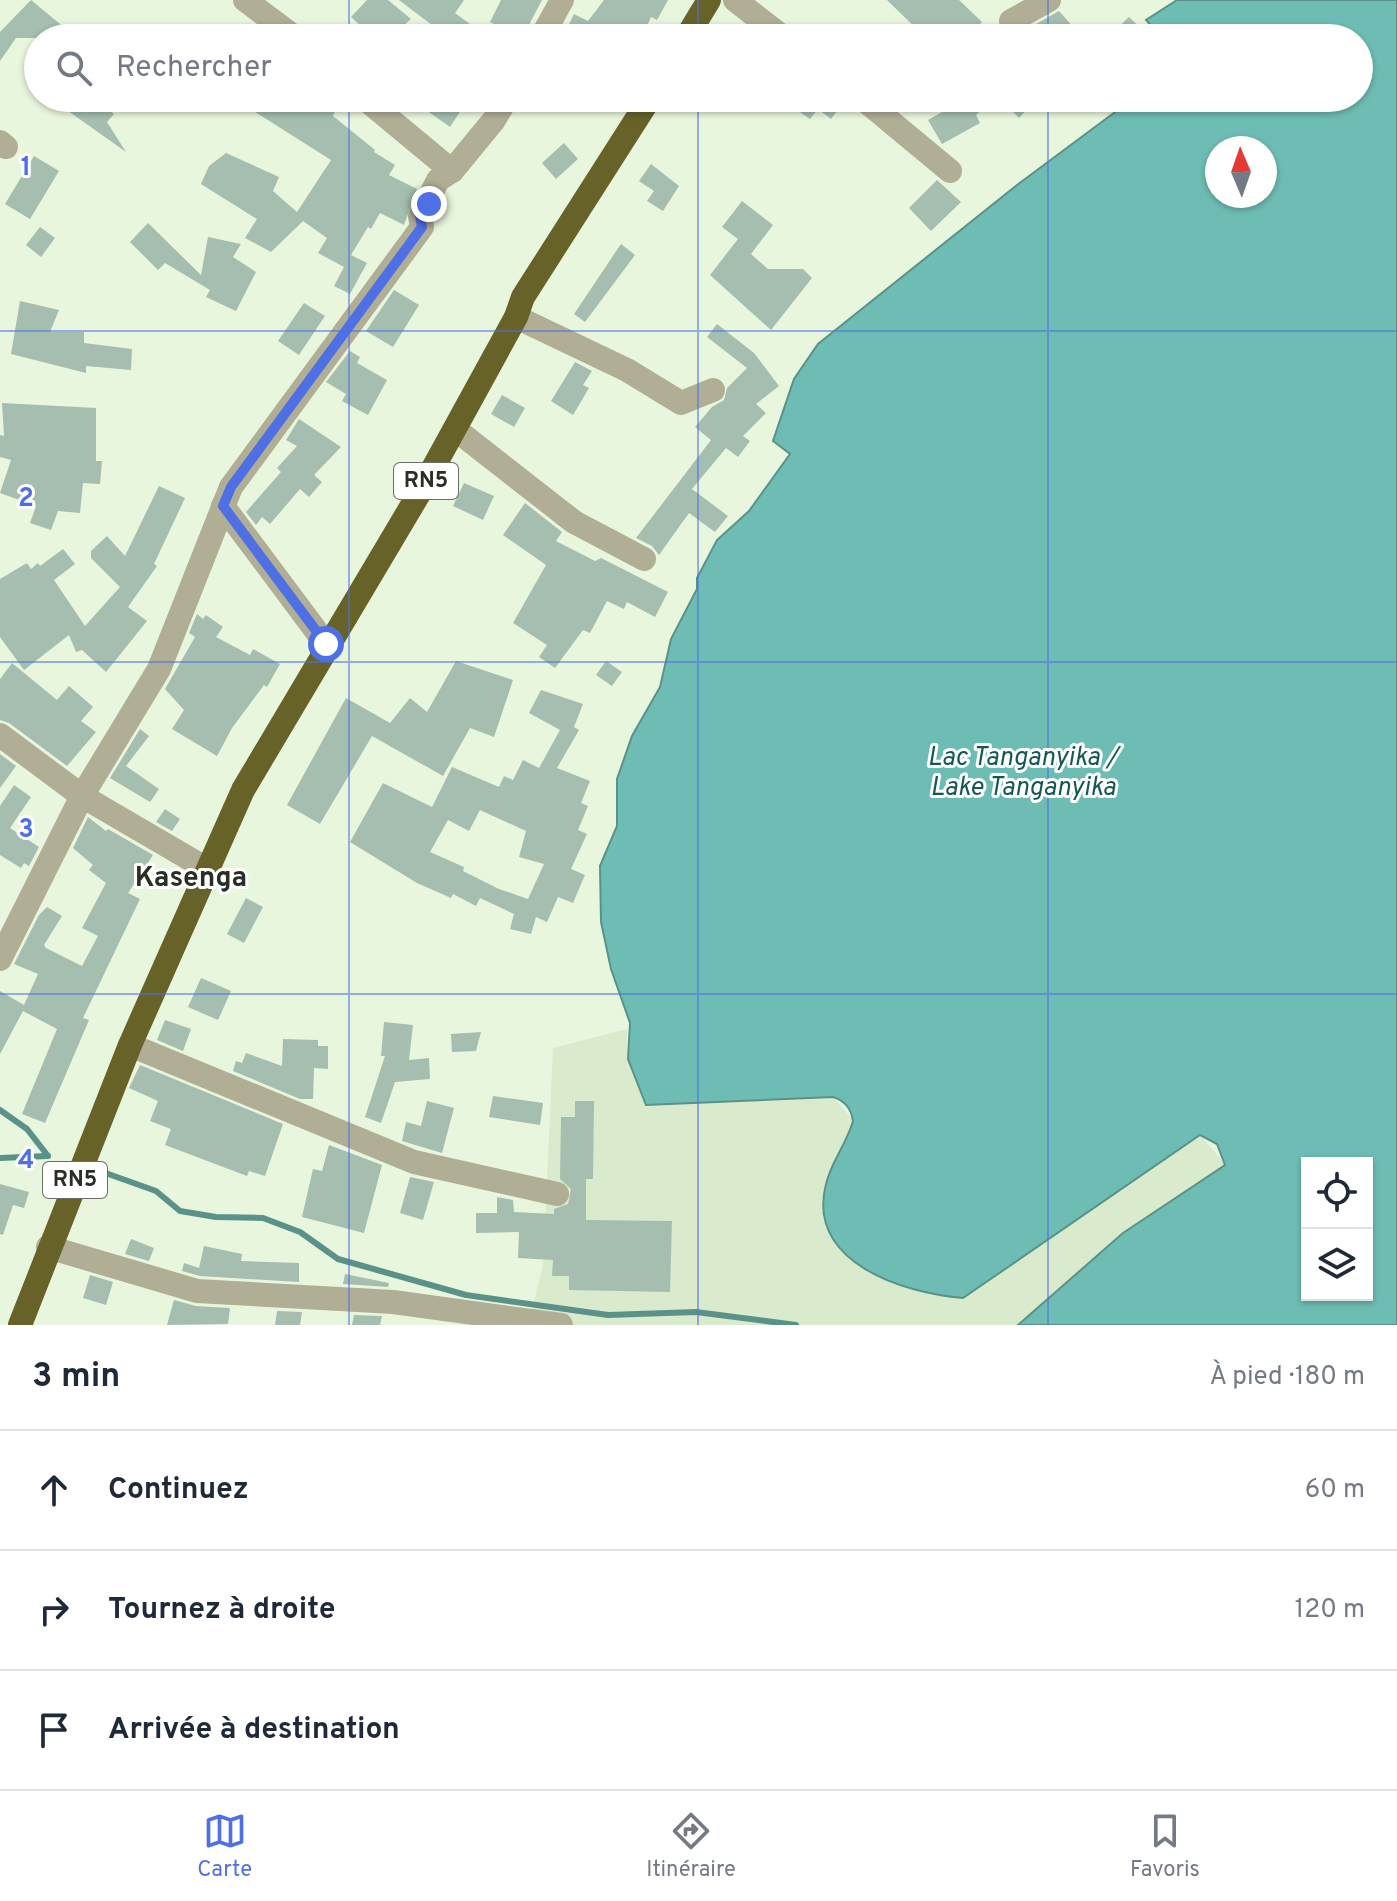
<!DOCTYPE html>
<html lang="fr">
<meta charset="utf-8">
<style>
body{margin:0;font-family:Overpass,sans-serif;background:#f6f6f7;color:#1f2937}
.controls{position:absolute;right:24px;bottom:24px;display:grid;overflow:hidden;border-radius:0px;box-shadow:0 2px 6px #0004}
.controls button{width:72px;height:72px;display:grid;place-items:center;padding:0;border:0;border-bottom:2px solid #e0e1e3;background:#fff;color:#1f2937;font:40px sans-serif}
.compass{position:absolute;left:1205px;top:136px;width:72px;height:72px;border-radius:50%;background:#fff;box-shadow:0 2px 6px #0004;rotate:358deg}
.stop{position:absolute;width:24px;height:24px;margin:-18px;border:6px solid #4e70e4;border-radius:50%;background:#fff}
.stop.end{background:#4e70e4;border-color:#fff;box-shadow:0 2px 8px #0008}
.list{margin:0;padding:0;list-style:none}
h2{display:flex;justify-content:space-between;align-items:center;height:104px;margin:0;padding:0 32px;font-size:34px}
h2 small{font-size:26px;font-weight:400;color:#747a83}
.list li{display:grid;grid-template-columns:52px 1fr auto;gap:24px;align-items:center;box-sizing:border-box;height:120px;padding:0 32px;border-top:2px solid #e0e1e3}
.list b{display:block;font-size:30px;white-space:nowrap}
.list em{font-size:26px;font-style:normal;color:#747a83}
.icon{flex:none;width:44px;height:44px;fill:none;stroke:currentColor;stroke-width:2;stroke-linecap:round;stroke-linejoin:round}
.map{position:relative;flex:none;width:1397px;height:1325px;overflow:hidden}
.search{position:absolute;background:#fff;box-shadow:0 2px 6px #0004;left:24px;right:24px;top:24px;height:88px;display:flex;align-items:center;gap:20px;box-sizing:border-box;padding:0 28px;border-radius:44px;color:#747a83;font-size:30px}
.sheet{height:464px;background:#fff}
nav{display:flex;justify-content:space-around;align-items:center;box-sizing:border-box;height:112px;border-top:2px solid #e0e1e3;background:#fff;font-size:22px;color:#747a83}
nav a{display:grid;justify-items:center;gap:4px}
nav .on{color:#4e70e4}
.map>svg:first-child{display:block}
</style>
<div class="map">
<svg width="1397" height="1325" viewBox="0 0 1397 1325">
<rect width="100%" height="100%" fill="#e9f6de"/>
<path fill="#daebcd" d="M627,1029L628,1059L646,1105L833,1097L853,1120L823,1201L964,1298L1200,1135L1225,1164L1019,1325H575L529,1321L543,1266L553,1048Z"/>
<path fill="#6ebdb4" stroke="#5a9289" stroke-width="2" fill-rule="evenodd" d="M1177,0H1397V1325H1018L1123,1233L1225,1165L1217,1144L1200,1135L963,1298C902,1293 806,1262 826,1184C831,1162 847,1143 853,1121C851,1108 845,1101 833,1097L646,1105L628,1059L630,1023L611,969L601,922L600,866L617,826V779L632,736L660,687L671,639L697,589V578L717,540L749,511L790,454L773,441L794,379L818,344L1017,185L1134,98H1359V38H1162L1146,20ZM1217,148H1265V196H1217ZM1307,1163H1367V1295H1307Z"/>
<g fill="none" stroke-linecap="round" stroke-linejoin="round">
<g stroke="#5a9289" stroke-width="6">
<path d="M0,1110L27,1129L48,1156"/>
<path d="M0,1158L48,1156"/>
<path d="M100,1171L156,1191L180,1211L216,1217L263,1218L300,1232L338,1259L466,1295L608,1315L696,1312L796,1325"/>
</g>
</g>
<g fill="#a5beaf" fill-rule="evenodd">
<path d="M31,0L77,38H16L0,61V32Z"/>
<path d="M367,0H388L411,19L390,38H374L351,17Z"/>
<path d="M399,0H464L455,13L489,38H458L448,30L445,35Z"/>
<path d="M501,0H542L522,38L490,22Z"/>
<path d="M604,0H668L657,20L651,17L642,38H575L565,33L574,14L588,21Z"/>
<path d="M887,0H959L982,22L966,38H926Z"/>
<path d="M1059,11L1083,38H1030L1040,29L1036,24Z"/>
<path d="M1129,17L1151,38H1107Z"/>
<path d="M50,98H96L114,114L107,122L126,152Z"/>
<path d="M233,98H341L333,116L375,150L374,152L395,165L389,175L417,189L404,225L380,213L371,229L368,227L351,255L367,263L350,294L334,286L344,267L318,253L327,238L303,221L271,252L245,238L257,219L201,184L209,166L226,153L279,177L273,191L297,212L331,160Z"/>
<path d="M409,98H469L450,127Z"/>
<path d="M779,98H847L831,119L818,109L810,119Z"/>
<path d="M966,98H996L976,115L980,123L942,144L928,120Z"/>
<path d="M999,98H1038L1019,118Z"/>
<path d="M564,143L578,159L556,179L542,163Z"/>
<path d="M34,156L59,171L30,219L5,204Z"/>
<path d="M651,164L679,186L663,211L647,201L654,191L639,181Z"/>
<path d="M937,180L961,202L931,231L909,208Z"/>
<path d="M742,201L773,225L751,254L768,269H803L812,278L771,330L710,275L738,239L722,227Z"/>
<path d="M148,223L201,275L208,237L241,244L233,257L256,272L236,311L206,297L210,290L165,263L158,270L130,242Z"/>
<path d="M40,227L55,238L41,257L26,245Z"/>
<path d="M621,244L635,255L585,322L574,314Z"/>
<path d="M394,290L419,305L393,347L366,331Z"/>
<path d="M20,301L59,310L50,332H84V343L132,349L131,370L86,366V373L11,354Z"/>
<path d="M304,303L325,316L299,355L278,341Z"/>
<path d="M717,324L754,353L779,386L756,404L766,413L743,436L750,441L738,457L726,448L692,489L728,516L715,532L689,513L659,555L652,546L636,538L711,440L695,427L712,407L724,400L727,388L747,368L707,337Z"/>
<path d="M350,351L360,357L357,363L387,380L368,415L342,401L346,394L326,382Z"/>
<path d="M575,362L592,371L583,385L589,388L573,415L551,401Z"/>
<path d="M502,395L525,408L514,427L491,414Z"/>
<path d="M2,403L96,408V461H102L100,484L83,483L80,513L58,511L51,530L30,523L36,506L0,493L11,460L0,457V435L4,436Z"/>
<path d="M299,419L341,447L314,475L322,482L309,497L300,489L270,524L262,517L256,525L246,512L281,472L277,468L297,446L286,440Z"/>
<path d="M464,483L494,496L483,520L453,506Z"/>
<path d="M159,486L185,498L154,564L157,566L128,607L147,621L106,672L82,650L76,652L69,635L24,670L0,637V579L27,563L31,569L38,563L40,566L63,549L75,564L54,580L85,626L120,587L91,558V551L107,536L125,556Z"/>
<path d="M525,503L562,532L556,541L595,561L601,558L668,592L655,617L627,602L624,609L607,601L590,633L583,630L555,668L539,657L547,645L513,623L546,565L503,535Z"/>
<path d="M197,614L203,619L206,615L223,627L216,637L250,655L253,649L280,664L267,687L264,685L232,728L217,756L172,729L184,710L165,689L195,637L189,633Z"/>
<path d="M456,661L513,680L494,737L470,728L443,776L372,736L320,824L287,805L346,698L390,723L410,698L427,712Z"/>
<path d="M606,661L622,672L612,686L596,675Z"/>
<path d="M12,663L57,700L69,686L93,707L81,721L96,732L67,766L9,723L0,720V679Z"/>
<path d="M541,690L583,704L574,727L579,730L557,768L590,781L581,803L588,806L578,830L587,834L571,869L585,875L573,903L558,897L547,922L536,917L531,934L510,929L514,914L480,898L476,906L453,894L451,898L417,883L350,842L383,783L432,807L452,767L499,787L504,776L513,780L523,760L539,768L560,730L529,713ZM480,810L526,831L519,857L544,864L528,899L499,889L463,871L464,867L430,852L448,820L469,831Z"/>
<path d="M140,729L149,736L126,766L159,789L150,802L110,778Z"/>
<path d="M0,754L16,766L0,788Z"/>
<path d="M14,785L31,797L10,828L39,847L29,866L24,863L21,868L0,855V806Z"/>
<path d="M165,809L180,819L172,831L156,822Z"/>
<path d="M88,817L106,831L108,829L153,855L128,893L140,899L83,1018L89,1020L45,1123L22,1114L57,1029L23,1011L0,1054V991L24,1005L38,974L14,964L39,915L47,907L62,916L44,945L46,948L82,966L98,936L82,928L106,883L89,870L93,865L73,848Z"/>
<path d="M246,898L263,907L244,943L227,934Z"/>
<path d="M201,978L231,991L218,1020L188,1007Z"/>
<path d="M165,1020L191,1029L183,1051L157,1040Z"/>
<path d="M384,1022L413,1025L409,1060L429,1058L430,1079L395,1082L381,1123L365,1117L385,1056H381Z"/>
<path d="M481,1032L476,1051L452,1052L451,1034Z"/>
<path d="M283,1039L318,1040V1046H328V1069L314,1068L313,1099H300L233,1071L236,1061L242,1063L246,1053L282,1066Z"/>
<path d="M140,1065L283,1124L265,1176L249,1171L247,1176L165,1145L171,1129L150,1121L158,1101L129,1088Z"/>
<path d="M493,1096L543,1103L540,1125L489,1117Z"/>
<path d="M427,1101L454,1108L442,1153L402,1141L406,1122L421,1126Z"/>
<path d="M575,1101H594L593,1179H586V1220L672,1221L670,1292L569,1290V1276H552L553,1260L518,1258L519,1232L476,1233V1213H497V1197L513,1200L514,1212L554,1214V1209L568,1204L571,1189L560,1179L561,1117H575Z"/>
<path d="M329,1145L382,1165L364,1233L302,1217L313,1169L322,1171Z"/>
<path d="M410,1177L434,1182L423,1220L400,1213Z"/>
<path d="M0,1184L29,1192L24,1208L13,1205L3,1235L0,1234Z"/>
<path d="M131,1239L154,1248L149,1261L125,1254Z"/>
<path d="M204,1246L242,1254L241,1261L299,1263V1282L200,1276L182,1271L184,1263L199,1268Z"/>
<path d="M345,1274L389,1283L388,1287L343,1284Z"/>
<path d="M90,1275L113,1282L106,1305L83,1298Z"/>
<path d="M174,1300L196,1306L230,1308L228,1324L167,1325Z"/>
<path d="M277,1311L302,1312L300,1325H275Z"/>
<path d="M354,1315L382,1316L380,1325H352Z"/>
</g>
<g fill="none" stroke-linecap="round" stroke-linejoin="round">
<g stroke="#b0ae95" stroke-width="24">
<path d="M245,0L296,38"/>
<path d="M735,0L784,38"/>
<path d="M1011,21L1049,0"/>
<path d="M541,38L562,0"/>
<path d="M364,98L452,171"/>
<path d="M862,98L950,171"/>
<path d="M0,142L6,147"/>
<path d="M516,317L627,370L681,403L713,390"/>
<path d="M455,429L574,522L644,559"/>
<path d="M223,506L326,644"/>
<path d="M0,735L82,796L207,869"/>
<path d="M0,959L82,796L159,669L231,487L422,227L420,216L438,180L452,171L494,120L507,98"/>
<path d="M130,1045L414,1162L557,1194"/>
<path d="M48,1247L197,1291L393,1302L561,1325"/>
</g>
<g stroke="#676228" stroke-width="24">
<path d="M686,38L709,0"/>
<path d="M20,1325L130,1045L243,790L420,492L516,317L523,297L650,98"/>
</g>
</g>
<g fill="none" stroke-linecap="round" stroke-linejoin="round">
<path stroke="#4e70e4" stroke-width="10" d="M326,644L223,506L231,487L422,227L420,216L429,204"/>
</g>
<path fill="none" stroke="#4e70e4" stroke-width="2" stroke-opacity="0.55" d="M349,0V38M698,0V38M1048,0V38M349,98V1325M698,98V1325M1048,98V1325M0,331H1397M0,662H1397M0,994H1397"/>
<g text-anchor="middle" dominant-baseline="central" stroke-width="6" stroke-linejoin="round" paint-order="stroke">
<g fill="#fff" stroke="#6a6d67" stroke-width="2">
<rect x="394" y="463" width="64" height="36" rx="6"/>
<rect x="43" y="1162" width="64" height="36" rx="6"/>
</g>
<g font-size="22" font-weight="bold" fill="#2a2f26">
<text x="426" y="481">RN5</text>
<text x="75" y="1180">RN5</text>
</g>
<g font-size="26" font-style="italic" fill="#155852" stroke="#fff">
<text x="1023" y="758">Lac Tanganyika /<tspan x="1023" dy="30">Lake Tanganyika</tspan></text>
</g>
<g font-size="28" font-weight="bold" fill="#2a2f26" stroke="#fff">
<text x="191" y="879">Kasenga</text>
</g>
</g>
<g font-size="26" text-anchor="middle" font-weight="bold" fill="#4e70e4" stroke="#fff" stroke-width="6" stroke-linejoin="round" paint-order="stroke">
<text x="26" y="175">1</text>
<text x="26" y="506">2</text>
<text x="26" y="837">3</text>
<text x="26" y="1168">4</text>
</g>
</svg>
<div class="controls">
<button><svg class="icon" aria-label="locate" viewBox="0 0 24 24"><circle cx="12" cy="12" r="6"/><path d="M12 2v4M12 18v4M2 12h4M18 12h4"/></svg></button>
<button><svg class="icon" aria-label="layers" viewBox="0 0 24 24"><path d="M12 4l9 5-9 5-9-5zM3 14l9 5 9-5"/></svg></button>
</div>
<svg class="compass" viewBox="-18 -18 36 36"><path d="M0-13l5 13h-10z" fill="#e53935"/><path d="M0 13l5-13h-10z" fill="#747a83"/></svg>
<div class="stop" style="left:326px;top:644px"></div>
<div class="stop end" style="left:429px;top:204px"></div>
<div class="search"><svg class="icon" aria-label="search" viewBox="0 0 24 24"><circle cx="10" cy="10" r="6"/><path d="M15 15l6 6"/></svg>Rechercher</div>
</div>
<section class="sheet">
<h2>3 min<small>À pied · 180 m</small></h2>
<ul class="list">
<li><svg class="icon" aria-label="ahead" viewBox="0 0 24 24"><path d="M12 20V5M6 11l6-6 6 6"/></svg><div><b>Continuez</b></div><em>60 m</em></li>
<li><svg class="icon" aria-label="right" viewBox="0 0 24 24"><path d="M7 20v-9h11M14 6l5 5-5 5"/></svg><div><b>Tournez à droite</b></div><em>120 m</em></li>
<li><svg class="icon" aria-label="arrive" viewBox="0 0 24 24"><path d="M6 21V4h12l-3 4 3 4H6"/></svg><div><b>Arrivée à destination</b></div></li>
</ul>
</section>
<nav>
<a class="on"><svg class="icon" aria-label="map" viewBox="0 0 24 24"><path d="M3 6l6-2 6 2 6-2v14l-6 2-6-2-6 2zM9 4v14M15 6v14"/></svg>Carte</a>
<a><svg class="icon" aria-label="directions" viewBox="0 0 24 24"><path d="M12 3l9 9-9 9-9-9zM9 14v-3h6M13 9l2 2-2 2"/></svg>Itinéraire</a>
<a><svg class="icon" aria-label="saved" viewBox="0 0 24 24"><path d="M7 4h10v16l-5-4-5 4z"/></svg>Favoris</a>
</nav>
